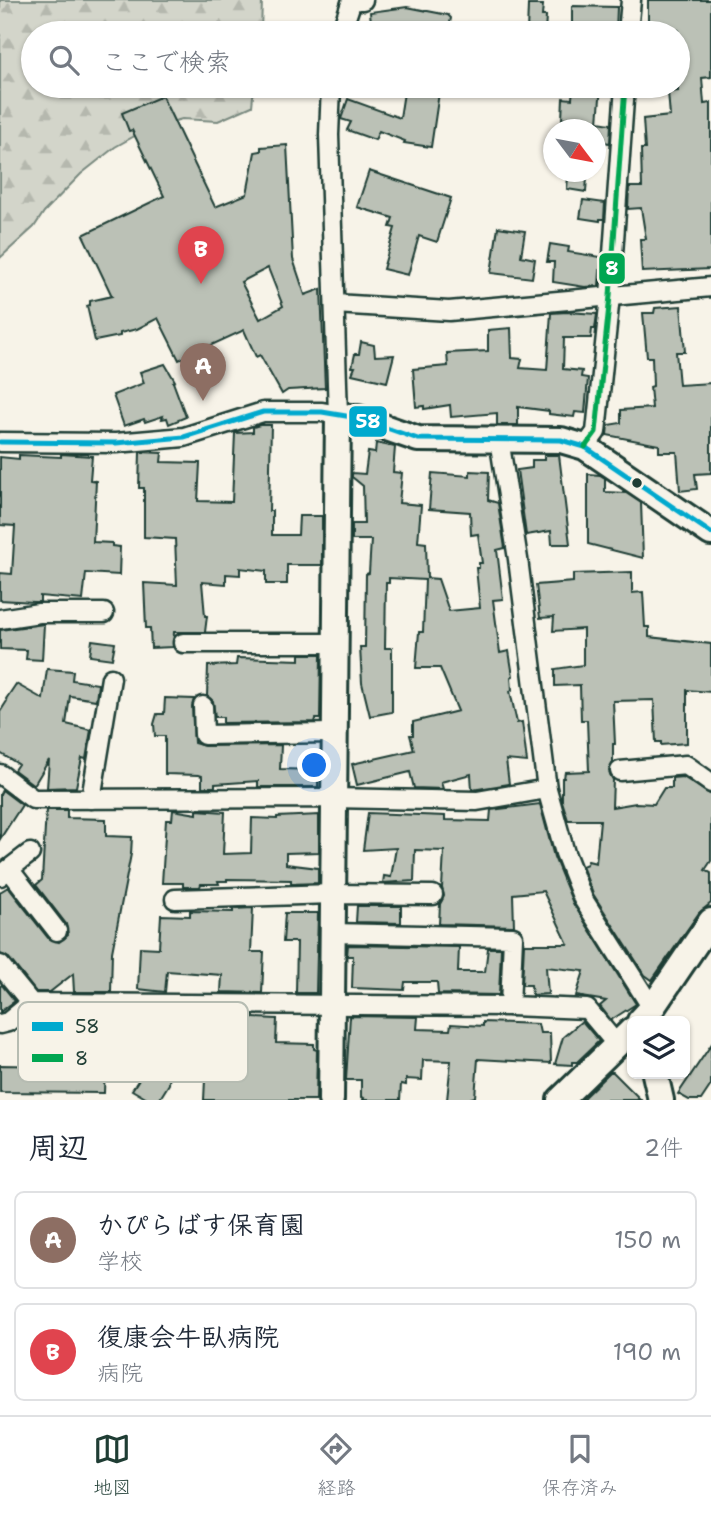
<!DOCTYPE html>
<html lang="ja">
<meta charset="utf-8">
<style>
body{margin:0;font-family:"Shantell Sans","Klee One",sans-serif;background:#f6f6f7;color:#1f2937}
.controls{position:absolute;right:21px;bottom:21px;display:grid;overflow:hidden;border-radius:10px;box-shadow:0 2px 5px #0004}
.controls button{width:63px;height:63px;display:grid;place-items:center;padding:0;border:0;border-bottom:2px solid #e0e1e3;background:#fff;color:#1f2937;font:35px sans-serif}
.compass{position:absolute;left:543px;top:119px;width:63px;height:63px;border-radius:50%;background:#fff;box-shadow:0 2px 5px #0004;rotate:122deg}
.you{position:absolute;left:315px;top:766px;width:24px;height:24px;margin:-18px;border:5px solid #fff;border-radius:50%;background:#1a73e8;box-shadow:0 0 0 10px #1a73e833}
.badge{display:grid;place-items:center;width:46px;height:46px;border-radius:50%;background:#1f3d34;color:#fff;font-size:23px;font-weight:700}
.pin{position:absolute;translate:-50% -58px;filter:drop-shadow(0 2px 4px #0008)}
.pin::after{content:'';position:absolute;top:37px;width:24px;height:21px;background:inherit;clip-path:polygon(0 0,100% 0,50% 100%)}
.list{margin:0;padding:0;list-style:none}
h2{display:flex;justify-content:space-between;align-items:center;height:91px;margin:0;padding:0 28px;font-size:30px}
h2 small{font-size:23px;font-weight:400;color:#747a83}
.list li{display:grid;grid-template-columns:46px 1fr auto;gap:21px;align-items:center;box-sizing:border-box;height:98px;margin:0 14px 14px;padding:0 14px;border:2px solid #e0e1e3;border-radius:10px}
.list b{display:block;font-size:26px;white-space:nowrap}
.list p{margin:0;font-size:23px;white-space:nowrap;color:#747a83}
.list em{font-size:23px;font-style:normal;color:#747a83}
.icon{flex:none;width:38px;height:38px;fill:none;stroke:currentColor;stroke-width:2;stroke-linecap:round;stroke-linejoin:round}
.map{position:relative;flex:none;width:711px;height:1100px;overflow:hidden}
.search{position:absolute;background:#fff;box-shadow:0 2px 5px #0004;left:21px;right:21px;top:21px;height:77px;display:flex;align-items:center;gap:18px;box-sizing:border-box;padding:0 24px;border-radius:38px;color:#747a83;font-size:26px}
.sheet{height:315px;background:#fff}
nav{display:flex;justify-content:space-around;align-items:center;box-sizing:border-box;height:98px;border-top:2px solid #e0e1e3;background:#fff;font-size:19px;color:#747a83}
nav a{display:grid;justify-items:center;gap:4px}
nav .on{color:#1f3d34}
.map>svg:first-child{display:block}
</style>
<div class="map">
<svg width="711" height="1100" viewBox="0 0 711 1100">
<defs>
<pattern id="forest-firs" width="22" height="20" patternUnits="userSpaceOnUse" patternTransform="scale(1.75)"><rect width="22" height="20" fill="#d3d5ca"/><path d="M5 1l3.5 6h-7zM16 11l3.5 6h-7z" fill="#b5b8ae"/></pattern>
</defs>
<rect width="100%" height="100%" fill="#f7f3e8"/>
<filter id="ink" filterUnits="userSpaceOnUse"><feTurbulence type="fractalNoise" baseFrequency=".0143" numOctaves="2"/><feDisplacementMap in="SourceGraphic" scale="14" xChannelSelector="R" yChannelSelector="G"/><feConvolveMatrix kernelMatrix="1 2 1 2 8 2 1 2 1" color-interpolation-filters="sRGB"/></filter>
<g filter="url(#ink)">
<path fill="url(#forest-firs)" stroke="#79897f" stroke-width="2" d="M0,0H262L261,33H33V86H254L252,106L218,121L182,119L149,128L115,147L81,174L44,212L34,227L0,258Z"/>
<g fill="#bbc1b6" stroke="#1f3d34" stroke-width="2" fill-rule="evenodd">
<path d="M648,0H711V77L702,78L704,104L711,103V269L642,272L640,239H646L641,208L628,209L629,187H642L641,149H645L643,119L670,116L668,92L678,91V30L674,31L673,28H648Z"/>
<path d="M528,5H543L542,16H546L545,33H527Z"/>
<path d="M572,6L617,7L616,31L572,29Z"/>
<path d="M407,7L448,15L451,18L448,33H372L370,12Z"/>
<path d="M405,86H440L431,147L404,143L405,141L379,131L375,140L347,130L351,122L341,119L348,99L400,118Z"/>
<path d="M573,86H601L598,122L611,124L610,143L596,141V127L565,125V119H562L563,98L572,99Z"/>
<path d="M162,96L215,207L247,194L255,152L261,151V147L287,145L293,259L305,295L321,289L325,388L288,390L282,394L260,355L256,357L244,330L179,360L158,318L137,329L120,333V336L95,341L87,306L90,305V301L112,296L83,235L164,196L132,130L129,131L122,113ZM268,268L283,306L260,319L241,282Z"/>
<path d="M369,171L451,198L437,242L419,236L408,275L383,269L395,228L390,227L393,218L357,207Z"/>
<path d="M568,176L587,177L586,192L567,189Z"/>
<path d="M583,200L605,203L604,219H600V221L580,218Z"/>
<path d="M498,227L525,231L521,256L535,259L532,278L491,273Z"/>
<path d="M550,244L569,247L568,252L601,257L599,286L585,287L553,282L554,262H547Z"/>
<path d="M681,306L685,352H676L679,385L711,383V473L695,474L697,489L680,491L677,452H659V445L607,435L608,425L621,423V410L652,408L650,387L653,386L652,357H647L643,313H654L655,308Z"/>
<path d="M567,312L597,314L595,329H592L591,338H564L563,369L582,371L581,377L588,378L585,413L575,412L574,417L549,414V411L518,407V425H497V413L451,417L450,405L424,409V406L416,407L413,369L448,366L447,353L488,351V330L511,328L512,358L522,359L520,368L547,370L551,313Z"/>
<path d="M361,342L374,345L375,356L394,355L387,382L352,374L355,367H352L355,354H359Z"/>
<path d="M165,364L175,381L173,382L186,417L169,424L167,418L162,419L163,416L145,422L144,419L124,426L113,395L144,383L140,372Z"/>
<path d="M260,425H271L269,511H272V535H298L299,516H322V565H287V584H266V571L240,568V575L226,574V584L202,582L205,616H207L205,632H174L173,647L151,648L150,628H146L144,583L177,585L175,539L144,537V488H139L140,452L162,453L161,462L200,463L198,501L232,502L235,433L253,432V427Z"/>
<path d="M376,443L395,447L393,472L402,473L399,503L421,505L418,542L426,543L427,578L438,579L449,611L480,608L476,568H479V563H482L478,534L471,535L470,512L429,509L432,473L470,476V471L489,472L488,500L498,503L505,548L497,550L503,599L493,600L500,653L509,651L513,676L511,677L512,690L510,691L517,723L522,722L527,762L506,760L509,784L472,790L471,774L441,782L443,789L414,788L410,772L357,785L352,764L414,750L410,735H413V722L458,711L440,668H416L419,632H423L425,580L389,578V583H386L385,648H392V712L370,716L362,683L360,647H365L366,574L369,573L371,540H352V524H364L363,486L352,477V473L365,474L368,452L375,453Z"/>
<path d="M61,454L92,456L90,480L96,481L93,542L112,543V546L120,547L119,575L86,573L83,600L40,596V602H34L0,600V573L12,574L15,526L0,525V457L19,459V455L61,457Z"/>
<path d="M544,455H559L570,544H552L551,531L526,535L517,470L532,468V460H544Z"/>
<path d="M588,474L600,475L605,478V492L626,493L641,503L643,558L588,544Z"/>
<path d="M632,572V593L643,592L645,627H649V637L711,644V692L687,690V743L661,745V742H656L654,700L613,701L615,744H613V762L609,771L613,780L612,807L636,803L654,804L664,788H672V778L683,777L711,795V861L705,870L711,873V903L699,913L652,980L645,975L593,894L582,866L587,864L588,861L596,863L600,820H568L562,801V778H564L565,772L589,771L587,720H581L580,685L555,686V669L583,665V629L553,631L554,617L540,618L536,585L573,582V574Z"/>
<path d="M44,624L42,660L26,659L27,650L0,649V630Z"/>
<path d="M92,640L115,643L112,659L90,656Z"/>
<path d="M300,654H321L320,719H316L315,722L223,723V717H215L213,701L207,696L208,666L236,665L237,658L300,660Z"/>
<path d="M47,669L73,671L72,680L98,684L96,700L70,696L66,724L91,730L86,759L82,758L76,787L47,788L49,760L34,785L14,770L18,764L0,753V712L7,701L6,699L16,684L43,699Z"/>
<path d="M165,698L194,699L192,706L194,743L204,746L281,745L280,769L318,770V787H258V781L215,784V787H202V776L199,775L165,774V736H155L154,724L157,714H164Z"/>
<path d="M2,790L22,805L0,839V794Z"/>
<path d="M540,804L554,857L573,903L636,1004L611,1020L600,1006L606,1001L576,996L584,971L546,967L548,994L532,995L531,985H522L524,944H568L543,891L513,894L514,926L439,924L440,904L444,896L442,888L444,851L415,850L414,881L383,883L384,876L391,877L396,848L363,850L368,813L445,816V820L490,821L491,810Z"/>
<path d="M46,810H67V818L106,819V836L132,837L131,854L112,952L111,992H74L73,974L50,992H36L9,958L0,954V892L8,887L48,938L59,942L68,935L66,924L36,885L42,880Z"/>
<path d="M173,810L197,814V810L225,812L223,854L251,853L252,818L277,819V817L319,815V852L286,853V864L318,868V883L291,884V880L227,879V881H218L219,884H201L200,887H183V883H162L166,820H172Z"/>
<path d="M357,906H401V923L356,922Z"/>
<path d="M253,908L251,952H264L262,993L221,992L222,975L167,971L165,992L138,989L140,947L159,948L161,915L190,916V911L233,912V909Z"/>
<path d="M285,913H318L316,993H296L297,942H283Z"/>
<path d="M348,945L459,947L458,972H485L488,948H501L499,995L438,994L437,982H405L404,990L352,988L353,956H347Z"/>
<path d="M2,985L15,1001L0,1012V986Z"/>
<path d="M68,1015H93V1026L120,1027V1039H148V1016L154,1015L169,1017L172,1035L230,1034L232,1017L277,1019L276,1043L314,1044V1049L317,1050L316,1100H204L206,1059L171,1056L169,1084L159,1100H149L132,1090L150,1062L105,1061L104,1093L0,1092V1065L55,1066V1038H68Z"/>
<path d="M350,1016L418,1017L417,1029L450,1030L451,1024L483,1026V1022L538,1024L540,1033H550L551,1063L478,1059L475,1097L471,1098L470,1100H447L451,1061L423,1060L422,1080L406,1079V1085L401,1084L400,1100H363L364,1098L361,1097V1080H346Z"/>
<path d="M582,1021L599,1041L577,1062H572V1065L555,1064L563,1037Z"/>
<path d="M711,1045V1085L701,1100H689L678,1094Z"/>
<path d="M610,1072H613L641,1100H581Z"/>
</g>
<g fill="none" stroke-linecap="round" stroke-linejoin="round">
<defs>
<g id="street">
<path d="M341,33L352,0H363"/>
<path d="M628,33L631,0"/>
<path d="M335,304L449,311L711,287"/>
<path d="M499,439L518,559L547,789L565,853L583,899L652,1008"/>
<path d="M0,442L116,443L184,437L263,412H322L338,415L329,135L331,86"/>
<path d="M585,447L596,432L610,296L625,86"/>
<path d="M0,619L39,613H104"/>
<path d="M183,643H335"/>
<path d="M203,706L204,735L334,733"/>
<path d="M620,771L686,765L711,783"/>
<path d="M0,774L33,799L333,798L477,801L547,789"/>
<path d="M91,799L111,678"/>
<path d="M9,869L57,931"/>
<path d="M0,876L30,853"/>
<path d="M175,899L332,894L433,895"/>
<path d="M332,933L513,937L510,1006"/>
<path d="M0,965L31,1003L510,1006L587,1009L617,1045"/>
<path d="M0,1024L8,1022L31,1003"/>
</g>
<g id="secondary">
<path d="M640,1021L652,1008L711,921"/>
<path d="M655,1074L661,1100"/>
<path d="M331,1100L338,415L358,418L418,439L561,440L585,447L711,533"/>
<path d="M560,1100L632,1030"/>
</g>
</defs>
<use href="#street" stroke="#1f3d34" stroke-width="23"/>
<use href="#secondary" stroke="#1f3d34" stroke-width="30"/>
<use href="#street" stroke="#f7f3e8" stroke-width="18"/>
<use href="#secondary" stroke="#f7f3e8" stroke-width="24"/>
<defs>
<path id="bus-1" d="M0,442L116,443L184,437L263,412H322L358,418L418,439L561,440L585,447L711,533"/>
<path id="bus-2" d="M585,447L596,432L610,296L625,86"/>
</defs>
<use href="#bus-1" stroke="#f7f3e8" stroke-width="10"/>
<use href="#bus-2" stroke="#f7f3e8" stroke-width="10"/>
<use href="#bus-1" stroke="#00a9ce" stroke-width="5"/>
<use href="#bus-2" stroke="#00a651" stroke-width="5"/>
</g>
</g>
<circle fill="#1f3d34" stroke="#f7f3e8" stroke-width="2.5" cx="637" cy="483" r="6"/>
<rect x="18" y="1002" width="230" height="80" rx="10" fill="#f7f3e8" stroke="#b6bcb2" stroke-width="2"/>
<rect x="32" y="1022" width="31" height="9" fill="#00a9ce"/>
<rect x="32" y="1054" width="31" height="8" fill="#00a651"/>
<g font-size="19" fill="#1f3d34">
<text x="75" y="1033">58</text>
<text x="75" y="1065">8</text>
</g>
<g stroke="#f7f3e8" stroke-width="2.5">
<rect x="598" y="252" width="28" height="33" rx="7" fill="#00a651"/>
<rect x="348" y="405" width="40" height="33" rx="7" fill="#00a9ce"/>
</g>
<g font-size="19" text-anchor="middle" font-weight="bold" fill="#fff">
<text x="612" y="275">8</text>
<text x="368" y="428">58</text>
</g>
</svg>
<div class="controls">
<button><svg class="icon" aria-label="layers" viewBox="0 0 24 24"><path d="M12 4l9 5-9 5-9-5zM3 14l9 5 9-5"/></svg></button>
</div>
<svg class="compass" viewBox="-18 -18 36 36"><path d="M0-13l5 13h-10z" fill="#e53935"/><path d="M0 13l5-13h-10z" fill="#747a83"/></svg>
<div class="you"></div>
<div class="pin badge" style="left:203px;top:401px;background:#8d6e63">A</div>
<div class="pin badge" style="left:201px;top:284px;background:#e0444e">B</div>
<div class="search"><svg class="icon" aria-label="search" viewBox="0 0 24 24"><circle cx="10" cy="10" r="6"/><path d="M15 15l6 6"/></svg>ここで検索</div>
</div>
<section class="sheet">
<h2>周辺<small>2件</small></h2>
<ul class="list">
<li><span class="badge" style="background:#8d6e63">A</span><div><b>かぴらばす保育園</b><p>学校</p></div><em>150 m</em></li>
<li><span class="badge" style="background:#e0444e">B</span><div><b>復康会牛臥病院</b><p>病院</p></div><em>190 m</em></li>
</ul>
</section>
<nav>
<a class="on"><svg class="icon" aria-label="map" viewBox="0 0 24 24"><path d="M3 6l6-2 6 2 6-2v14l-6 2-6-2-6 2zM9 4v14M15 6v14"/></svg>地図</a>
<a><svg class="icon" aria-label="directions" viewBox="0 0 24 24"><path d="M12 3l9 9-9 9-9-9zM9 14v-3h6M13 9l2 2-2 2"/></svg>経路</a>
<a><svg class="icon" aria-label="saved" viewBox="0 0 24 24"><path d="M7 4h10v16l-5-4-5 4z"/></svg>保存済み</a>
</nav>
